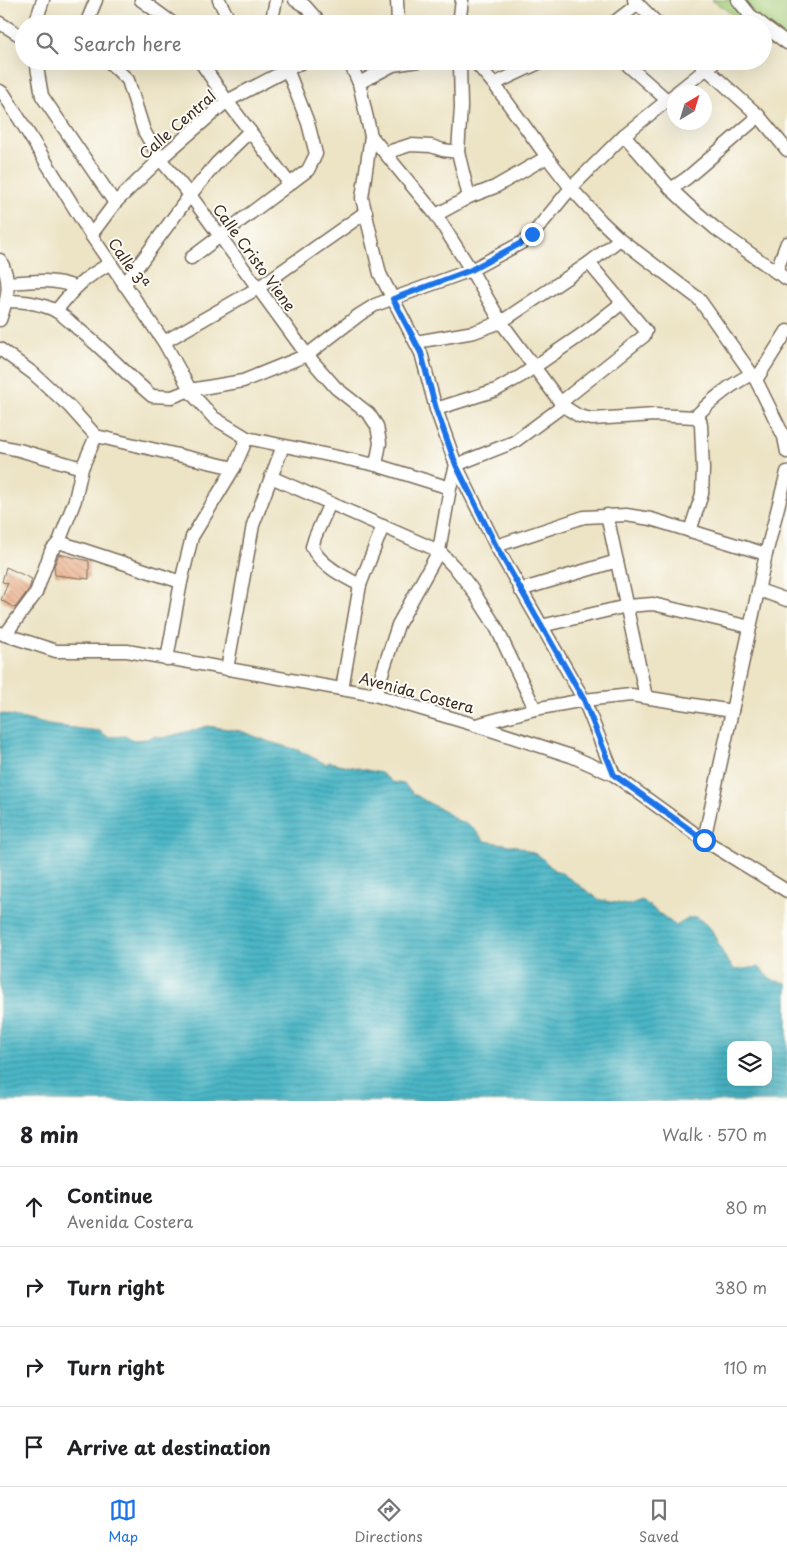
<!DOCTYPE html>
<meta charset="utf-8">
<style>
body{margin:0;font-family:"Playpen Sans",sans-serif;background:#f2f2f2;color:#202124}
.controls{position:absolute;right:15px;bottom:15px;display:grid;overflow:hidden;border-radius:10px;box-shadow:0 5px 20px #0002}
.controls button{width:45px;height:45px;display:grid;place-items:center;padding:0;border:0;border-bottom:1px solid #e0e0e0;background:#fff;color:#202124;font:25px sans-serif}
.compass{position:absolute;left:667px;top:85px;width:45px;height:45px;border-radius:50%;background:#fff;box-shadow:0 5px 20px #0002;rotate:38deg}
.stop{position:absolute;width:15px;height:15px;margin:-11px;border:4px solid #1a73e8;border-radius:50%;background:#fff}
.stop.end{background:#1a73e8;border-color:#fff;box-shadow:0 1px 5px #0008}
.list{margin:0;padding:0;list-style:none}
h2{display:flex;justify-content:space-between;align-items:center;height:65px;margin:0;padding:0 20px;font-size:21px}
h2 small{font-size:16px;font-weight:400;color:#757577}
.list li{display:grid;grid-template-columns:32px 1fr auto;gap:15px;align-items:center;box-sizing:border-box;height:80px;padding:0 20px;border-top:1px solid #e0e0e0}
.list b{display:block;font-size:19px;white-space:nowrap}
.list p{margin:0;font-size:16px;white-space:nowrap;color:#757577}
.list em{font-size:16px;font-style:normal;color:#757577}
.icon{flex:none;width:28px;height:28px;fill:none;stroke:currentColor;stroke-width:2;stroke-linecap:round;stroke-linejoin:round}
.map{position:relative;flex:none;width:787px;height:1101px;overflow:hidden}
.search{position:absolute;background:#fff;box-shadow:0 5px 20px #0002;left:15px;right:15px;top:15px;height:55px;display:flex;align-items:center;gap:12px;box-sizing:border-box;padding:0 18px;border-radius:28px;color:#757577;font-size:19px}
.sheet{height:385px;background:#fff}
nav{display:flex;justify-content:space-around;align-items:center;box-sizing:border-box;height:70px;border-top:1px solid #e0e0e0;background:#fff;font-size:14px;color:#757577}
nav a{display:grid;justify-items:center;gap:2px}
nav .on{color:#1a73e8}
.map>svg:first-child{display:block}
</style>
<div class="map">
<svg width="787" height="1101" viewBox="0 0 787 1101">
<defs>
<pattern id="water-rules" width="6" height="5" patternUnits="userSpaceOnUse" patternTransform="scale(1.25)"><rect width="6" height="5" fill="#4ab6c6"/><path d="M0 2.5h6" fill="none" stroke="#3f94a0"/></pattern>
<pattern id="building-back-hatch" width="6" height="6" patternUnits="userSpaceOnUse" patternTransform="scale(1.25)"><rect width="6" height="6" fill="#e8a57c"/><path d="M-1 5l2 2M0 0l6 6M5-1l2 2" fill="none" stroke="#bd8765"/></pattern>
</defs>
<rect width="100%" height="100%" fill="#fdfcf7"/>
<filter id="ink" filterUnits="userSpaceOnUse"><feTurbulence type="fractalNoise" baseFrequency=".02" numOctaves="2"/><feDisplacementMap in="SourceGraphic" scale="10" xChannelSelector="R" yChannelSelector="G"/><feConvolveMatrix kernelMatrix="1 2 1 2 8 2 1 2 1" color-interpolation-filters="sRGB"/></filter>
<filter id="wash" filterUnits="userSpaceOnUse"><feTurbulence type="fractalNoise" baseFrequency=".0096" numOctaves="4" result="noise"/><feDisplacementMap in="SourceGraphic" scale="20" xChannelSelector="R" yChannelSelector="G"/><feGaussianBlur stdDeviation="1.12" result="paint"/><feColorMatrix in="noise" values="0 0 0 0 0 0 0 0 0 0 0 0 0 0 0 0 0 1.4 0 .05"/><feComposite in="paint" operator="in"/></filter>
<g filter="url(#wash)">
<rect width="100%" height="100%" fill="#ede4c6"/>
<path fill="#a3cc78" stroke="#6f7b4b" d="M712,0H787V43L774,41L763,35V24H746Z"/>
<path fill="url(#water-rules)" stroke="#427072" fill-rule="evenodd" d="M0,713L49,725L100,731L108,737L127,736L133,740L147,739L155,736L163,738L208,726L241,731L270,742L298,750L326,764L329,762L381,773L392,782L404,784L414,794L429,803L445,811L457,820L471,826L485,841L517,846L540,856L554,870L560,872L600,900L628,905L642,900L676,926L689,918L697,917L711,929L726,959L735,970L759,967L772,980L787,983V1101H0ZM731,1045H768V1082H731Z"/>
<g id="blocks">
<g fill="url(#building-back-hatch)">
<path d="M59,554L89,561V579L55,575L54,566Z"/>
<path d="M6,567L32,579L29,589L15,608L1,600L8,583L2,582Z"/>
</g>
</g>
</g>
<g filter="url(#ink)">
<use href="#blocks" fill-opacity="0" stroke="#796b59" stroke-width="1"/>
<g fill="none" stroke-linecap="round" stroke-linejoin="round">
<defs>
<g id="minor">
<path d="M141,0L174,24"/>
<path d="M219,0L231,24"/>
<path d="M295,0L305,6L321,24"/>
<path d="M397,0L398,24"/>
<path d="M634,0L658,24"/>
<path d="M738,0L750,15L762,24"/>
<path d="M0,23L24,38"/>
<path d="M35,24L43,0"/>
<path d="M86,24L96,0"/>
<path d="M271,24L276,0"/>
<path d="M459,24L462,0"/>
<path d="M612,24L638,4"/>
<path d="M763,25L787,43"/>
<path d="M36,61L42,96L115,203"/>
<path d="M108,61L128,80L144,131L160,159L190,195L307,355L336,388L369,414L377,426L380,443L376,465"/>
<path d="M200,61L227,101L289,183"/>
<path d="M349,61L359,83L371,136L362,198L380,274L421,353L436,409L456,465L496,546L584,700L614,775"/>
<path d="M458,61L460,65L461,107L458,152L469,197"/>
<path d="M471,61L476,63L494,84L547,157L571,188L601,221L620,239L699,299L756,380L784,437L787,452"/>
<path d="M623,61L667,100"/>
<path d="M698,61L759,116L787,150"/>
<path d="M359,83L393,65L418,61"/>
<path d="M494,84L543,61"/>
<path d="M0,91L4,94L91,235L164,342L193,395L214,418L247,438L376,465L450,488"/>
<path d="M677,92L716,61"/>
<path d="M624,135L671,189L688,205L716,229L776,272L787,279"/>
<path d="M371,136L436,215L471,270L501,322L563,406L579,416L592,419L655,415L695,417L700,420L701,425L703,470L702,494L690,531"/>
<path d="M385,153L410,145L431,146L443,150L458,152"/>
<path d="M671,189L687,178L759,116"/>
<path d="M436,215L469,197L495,187L547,157"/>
<path d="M91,235L115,203L160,159L227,101L304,61"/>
<path d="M191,258L308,170L316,154L308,123L284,61"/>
<path d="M0,260C12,281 8,298 0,320"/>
<path d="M776,272L787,243"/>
<path d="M8,283C31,281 54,278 75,287"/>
<path d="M124,285L190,195L216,164L250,131"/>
<path d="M7,301C23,301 41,303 56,311C63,315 70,322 77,328C104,349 126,374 152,396L172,397L190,390L243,381L307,355L359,315L375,305L471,270L523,242L533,234L571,188L624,135L674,95"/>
<path d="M56,311C75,287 84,278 111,263"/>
<path d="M164,342L258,288L366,212"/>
<path d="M416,342L474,332L501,322L589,263L620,239"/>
<path d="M0,349L34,374L69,406L96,436L234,468"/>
<path d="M756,380L787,331"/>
<path d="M560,403L644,336L646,331L589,263"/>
<path d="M436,409L496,390L521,376L584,333L622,303"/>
<path d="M695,417C712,400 729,385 752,374"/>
<path d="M0,446L19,450L82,468"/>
<path d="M271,477L439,551L457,570L471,588L496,627L535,709"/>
<path d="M330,503L315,537L312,547C319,564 344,577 360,585"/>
<path d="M607,515L646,697"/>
<path d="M59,542L181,582"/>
<path d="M496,546L584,517L626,515L651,519L766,554"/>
<path d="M520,590L617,561"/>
<path d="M759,590L787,600"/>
<path d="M541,626L627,606L653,604L750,627"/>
<path d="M0,633L56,651H127L375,695L475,725L571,756L614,775L704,840L787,891"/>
<path d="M5,635L36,593L51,551L59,542L75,500L82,468L96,436"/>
<path d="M167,659L181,582L192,537L234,468L247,438"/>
<path d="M227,669L253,525L283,446"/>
<path d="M342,689L360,585L383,526"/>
<path d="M375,695L398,625L439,551L450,488L456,465L514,442L563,406"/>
<path d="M476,725L535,709L584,700L631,695L732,711"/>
<path d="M704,840L766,554L787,472"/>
</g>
</defs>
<use href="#minor" stroke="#796b59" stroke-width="15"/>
<use href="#minor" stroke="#fff" stroke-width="12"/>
</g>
</g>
<g fill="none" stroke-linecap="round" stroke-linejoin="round" filter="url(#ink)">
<path stroke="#1a73e8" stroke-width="6" d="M532,234L523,242L471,270L393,299L421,353L436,409L456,465L496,546L584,700L614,775L704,840"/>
</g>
<g text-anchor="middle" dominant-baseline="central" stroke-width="4" stroke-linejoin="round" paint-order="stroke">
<g font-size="15" fill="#3b2a1e" stroke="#fdfcf7">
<text transform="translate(177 124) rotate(-41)">Calle Central</text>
<text transform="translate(255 257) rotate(54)">Calle Cristo Viene</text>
<text transform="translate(129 263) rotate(56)">Calle 3ª</text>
<text transform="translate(417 692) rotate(15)">Avenida Costera</text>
</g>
</g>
</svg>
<div class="controls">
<button><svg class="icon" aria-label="layers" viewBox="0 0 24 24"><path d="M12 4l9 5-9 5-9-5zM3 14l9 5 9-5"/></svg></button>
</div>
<svg class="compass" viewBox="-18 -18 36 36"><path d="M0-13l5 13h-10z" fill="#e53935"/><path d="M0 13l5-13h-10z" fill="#757577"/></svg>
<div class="stop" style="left:704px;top:840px"></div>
<div class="stop end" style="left:532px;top:234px"></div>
<div class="search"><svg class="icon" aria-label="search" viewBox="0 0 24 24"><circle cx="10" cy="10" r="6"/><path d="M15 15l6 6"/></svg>Search here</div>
</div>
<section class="sheet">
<h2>8 min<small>Walk · 570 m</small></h2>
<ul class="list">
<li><svg class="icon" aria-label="ahead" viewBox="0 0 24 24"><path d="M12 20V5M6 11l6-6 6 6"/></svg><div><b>Continue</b><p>Avenida Costera</p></div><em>80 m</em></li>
<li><svg class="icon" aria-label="right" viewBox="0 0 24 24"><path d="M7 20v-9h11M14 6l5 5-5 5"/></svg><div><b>Turn right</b></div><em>380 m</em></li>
<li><svg class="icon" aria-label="right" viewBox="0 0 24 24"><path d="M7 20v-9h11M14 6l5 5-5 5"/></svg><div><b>Turn right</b></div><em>110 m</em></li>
<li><svg class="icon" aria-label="arrive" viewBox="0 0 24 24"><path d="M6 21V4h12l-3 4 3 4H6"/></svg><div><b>Arrive at destination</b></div></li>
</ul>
</section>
<nav>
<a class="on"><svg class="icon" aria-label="map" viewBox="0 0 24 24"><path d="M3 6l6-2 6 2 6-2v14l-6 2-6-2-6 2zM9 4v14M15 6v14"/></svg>Map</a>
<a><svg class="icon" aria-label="directions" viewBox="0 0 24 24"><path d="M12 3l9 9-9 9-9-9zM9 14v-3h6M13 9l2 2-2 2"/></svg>Directions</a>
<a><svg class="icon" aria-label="saved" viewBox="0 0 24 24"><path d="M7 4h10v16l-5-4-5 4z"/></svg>Saved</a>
</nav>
